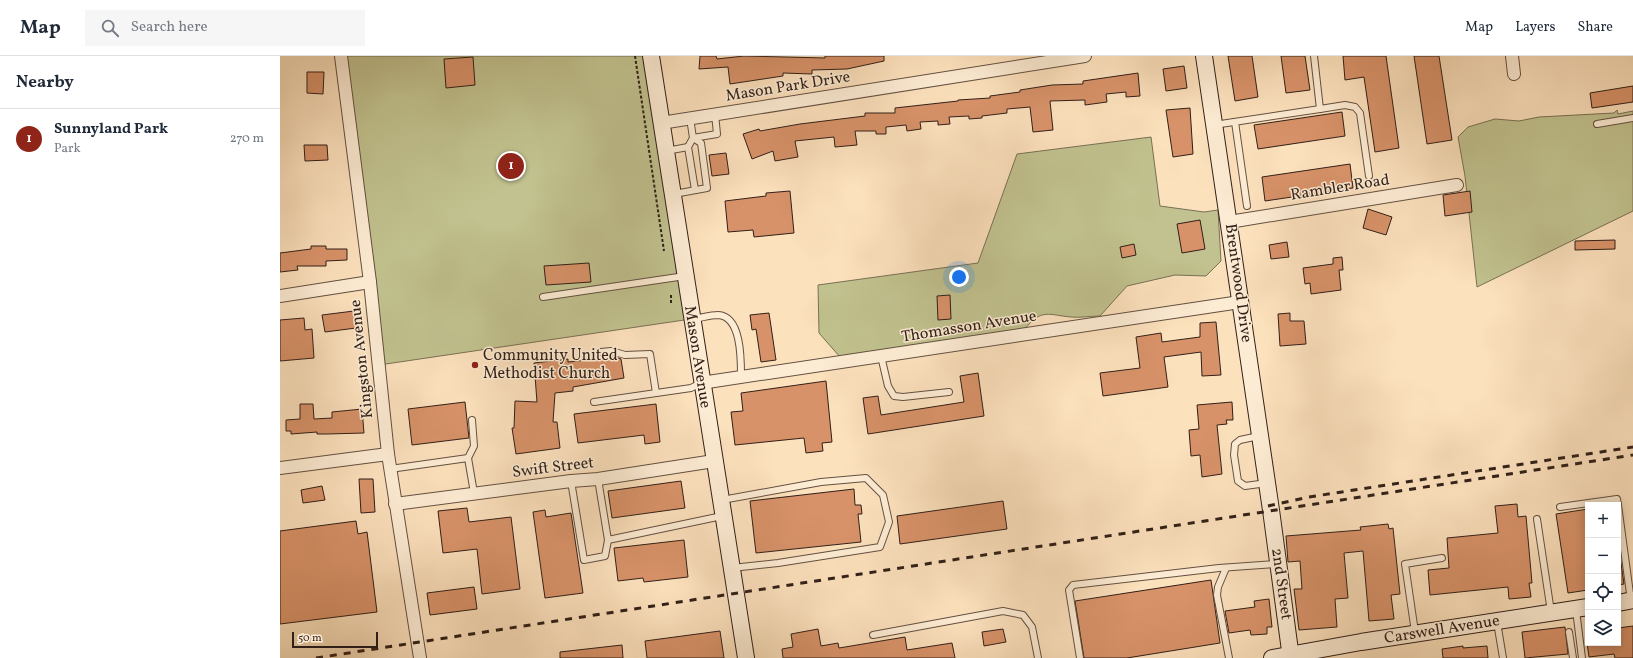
<!DOCTYPE html>
<meta charset="utf-8">
<style>
body{margin:0;font-family:Vollkorn,serif;background:#f6f6f7;color:#1f2937}
.controls{position:absolute;right:12px;bottom:12px;display:grid;overflow:hidden;border-radius:0px;box-shadow:0 2px 10px #0003}
.controls button{width:36px;height:36px;display:grid;place-items:center;padding:0;border:0;border-bottom:1px solid #e0e1e3;background:#fff;color:#1f2937;font:20px sans-serif}
.scale{position:absolute;left:12px;bottom:10px;width:86px;box-sizing:border-box;padding-left:4px;border:2px solid #311f18;border-top:0;font-size:11px;line-height:14px;white-space:nowrap;color:#311f18;-webkit-text-stroke:3px #fdecd4;paint-order:stroke}
.you{position:absolute;left:679px;top:221px;width:14px;height:14px;margin:-10px;border:3px solid #fff;border-radius:50%;background:#1a73e8;box-shadow:0 0 0 6px #1a73e833}
.badge{display:grid;place-items:center;width:26px;height:26px;border-radius:50%;background:#8f2418;color:#fff;font-size:13px;font-weight:700}
.pin{position:absolute;translate:-50% -50%;border:2px solid #fff;box-shadow:0 1px 4px #0006}
.list{margin:0;padding:0;list-style:none}
h2{display:flex;justify-content:space-between;align-items:center;height:52px;margin:0;padding:0 16px;font-size:17px}
h2 small{font-size:13px;font-weight:400;color:#747a83}
.list li{display:grid;grid-template-columns:26px 1fr auto;gap:12px;align-items:center;box-sizing:border-box;height:60px;padding:0 16px;border-top:1px solid #e0e1e3}
.list b{display:block;font-size:15px;white-space:nowrap}
.list p{margin:0;font-size:13px;white-space:nowrap;color:#747a83}
.list em{font-size:13px;font-style:normal;color:#747a83}
.icon{flex:none;width:22px;height:22px;fill:none;stroke:currentColor;stroke-width:2;stroke-linecap:round;stroke-linejoin:round}
.map{position:relative;flex:none;width:1353px;height:602px;overflow:hidden}
header{display:flex;align-items:center;gap:24px;box-sizing:border-box;height:56px;padding:0 20px;background:#fff;border-bottom:1px solid #e0e1e3}
header strong{font-size:19px}
nav{display:flex;gap:22px;margin-inline-start:auto;font-size:14px}
.search{width:280px;height:36px;background:#f6f6f7;display:flex;align-items:center;gap:10px;box-sizing:border-box;padding:0 14px;border-radius:0px;color:#747a83;font-size:15px}
main{display:flex}
aside{flex:1;background:#fff}
.map>svg:first-child{display:block}
</style>
<header>
<strong>Map</strong>
<div class="search"><svg class="icon" aria-label="search" viewBox="0 0 24 24"><circle cx="10" cy="10" r="6"/><path d="M15 15l6 6"/></svg>Search here</div>
<nav><a>Map</a><a>Layers</a><a>Share</a></nav>
</header>
<main>
<aside>
<h2>Nearby<small></small></h2>
<ul class="list">
<li><span class="badge">1</span><div><b>Sunnyland Park</b><p>Park</p></div><em>270 m</em></li>
</ul>
</aside>
<div class="map">
<svg width="1353" height="602" viewBox="0 0 1353 602">
<rect width="100%" height="100%" fill="#fce1bd"/>
<filter id="stains"><feTurbulence type="fractalNoise" baseFrequency=".005" numOctaves="4"/><feColorMatrix values="0 0 0 0 .2 0 0 0 0 .09 0 0 0 0 .02 0 0 0 .5 -.17"/></filter>
<radialGradient id="worn" r=".72"><stop offset=".6" stop-color="#630" stop-opacity="0"/><stop offset="1" stop-color="#630" stop-opacity=".3"/></radialGradient>
<g fill="#c1c28f" stroke="#797054">
<path d="M61,0H371L411,263L99,309Z"/>
<path d="M1337,54L1338,58L1353,55V155L1197,231L1185,120L1178,81L1188,71L1215,63L1239,65L1259,61L1334,57Z"/>
<path d="M871,81L880,150L924,156L938,154L941,205L926,220L895,219L847,230L820,260C810,260 800,262 791,261C769,259 761,252 745,273L560,301L539,277L538,229L698,207L737,98Z"/>
</g>
<g fill="#d89269" stroke="#311f18">
<path d="M420,0H436L437,3L464,0L545,2V0H604V5L567,13L532,14V18L503,17V20L450,28L448,11L419,13Z"/>
<path d="M948,0H972L978,41L955,45Z"/>
<path d="M1001,0H1025L1030,34L1006,37Z"/>
<path d="M1063,0H1106L1119,92L1095,96L1084,21L1065,24Z"/>
<path d="M1134,0H1159L1172,84L1147,88Z"/>
<path d="M193,1L195,29L166,32L164,3Z"/>
<path d="M904,10L907,32L886,35L883,13Z"/>
<path d="M27,16H44L43,38L27,37Z"/>
<path d="M858,17L860,40L846,41V36L826,38L827,46L805,49V44L770,45L773,74L753,76L750,51L727,53V57L702,60V62L689,63V60L669,61L670,68L658,69V65L640,66L641,73L627,75L626,69L606,71V78H596V75H575L577,89L555,91L554,81L515,85L518,101L495,105L493,95L472,103L463,78L479,73L480,75L520,68L585,60V57H615V52L678,45V44L710,42V40L740,36V34L772,29L803,28V25Z"/>
<path d="M1353,30V46L1312,52L1310,37Z"/>
<path d="M910,52L913,98L893,101L886,54Z"/>
<path d="M1062,56L1065,80L978,93L974,69Z"/>
<path d="M24,89H47L48,104L25,105Z"/>
<path d="M446,97L449,118L432,120L429,99Z"/>
<path d="M1070,108L1073,132L985,145L982,121Z"/>
<path d="M510,135L514,177L474,181L473,174L448,176L445,145L486,140V137Z"/>
<path d="M1190,135L1192,156L1165,160L1163,139Z"/>
<path d="M1088,153L1112,161L1106,179L1083,172Z"/>
<path d="M920,164L925,193L902,197L897,168Z"/>
<path d="M1335,184V193L1295,194V185Z"/>
<path d="M1007,186L1009,201L991,203L989,189Z"/>
<path d="M854,188L856,199L842,202L840,191Z"/>
<path d="M31,190H46V193H67V204L46,205V210H17L18,214L0,216V197L31,193Z"/>
<path d="M1062,201L1063,214H1059L1061,234L1031,238L1030,227L1025,228L1023,212L1053,208V202Z"/>
<path d="M309,207L311,226L266,229L264,210Z"/>
<path d="M670,239L671,263L658,264L657,240Z"/>
<path d="M74,255L76,272L45,276L42,259Z"/>
<path d="M489,257L496,304L481,306L476,273L472,274L470,259Z"/>
<path d="M1010,257V265H1024L1026,288L1000,290L998,258Z"/>
<path d="M24,262L25,274L32,273L34,302L0,305V264Z"/>
<path d="M936,266L941,319L922,320L921,296L884,301L888,331L823,340L820,317L860,312L856,281L881,277L882,286L920,281V267Z"/>
<path d="M335,301L341,303L344,322L293,331V335L275,337L273,366H277L280,392L236,398L232,372H234L235,345L257,346L254,307L288,303V306Z"/>
<path d="M698,317L704,360L588,378L583,342L598,340L601,359L684,346L680,320Z"/>
<path d="M546,325L552,386L542,387L543,395L526,397L524,382L455,389L451,356L463,355L461,337Z"/>
<path d="M185,346L189,382L132,389L128,353Z"/>
<path d="M952,346L953,364H946L947,368L937,369L942,418L922,421L920,399L911,400L909,374L919,373L917,349Z"/>
<path d="M20,348H33L34,363L52,362V356L82,353L84,377L47,378H37V376L11,378V375H6V364L20,363Z"/>
<path d="M376,348L380,386L365,388L364,379L298,387L294,358Z"/>
<path d="M79,423H93L95,456L81,457Z"/>
<path d="M401,425L405,452L332,462L328,435Z"/>
<path d="M42,430L45,444L23,447L21,434Z"/>
<path d="M574,433L575,449H581L582,458H578L581,486L476,497L470,445Z"/>
<path d="M723,445L727,473L620,488L617,460Z"/>
<path d="M1237,448L1238,461L1246,460L1252,527H1249L1251,541L1229,543L1228,531L1150,539L1148,514L1169,512L1167,482L1218,477L1215,450Z"/>
<path d="M187,452L189,466L231,461L240,533L202,538L197,493L163,497L158,455Z"/>
<path d="M1308,453V534L1288,537L1276,458Z"/>
<path d="M265,454L266,461L291,457L303,537L265,542L253,456Z"/>
<path d="M76,465L78,478L87,476L97,556L0,568V475Z"/>
<path d="M1108,468L1109,473L1113,472L1120,538L1111,539L1114,563L1089,565L1083,495L1064,497L1068,542L1055,543L1057,571L1019,574L1014,533H1022L1020,505L1008,506L1006,480L1081,474L1080,471Z"/>
<path d="M404,484L408,521L364,526L363,522L338,525L334,492Z"/>
<path d="M1338,500H1340L1344,528L1338,529Z"/>
<path d="M931,524L940,587L847,602H804L795,545Z"/>
<path d="M194,531L197,553L150,559L147,537Z"/>
<path d="M989,543L992,571H987V578L971,579L970,574L949,577L945,555L975,551L974,545Z"/>
<path d="M1353,570V602H1335L1334,598L1309,601L1307,587H1338V572Z"/>
<path d="M1285,571L1288,598L1245,602L1242,576Z"/>
<path d="M538,573L541,590L558,587L559,592L625,581L627,594L672,587L675,602H503L502,593L513,591L511,578Z"/>
<path d="M723,573L726,586L704,590L702,576Z"/>
<path d="M440,575L444,602H367L365,585Z"/>
<path d="M342,589L343,602H280V596Z"/>
<path d="M1183,590V592L1207,590L1208,602H1163L1162,593Z"/>
</g>
<g fill="none" stroke-linecap="round" stroke-linejoin="round">
<defs>
<g id="lane">
<path d="M1040,53L1065,49L1075,51L1080,57L1089,120"/>
<path d="M410,62L413,82L408,91L415,134"/>
<path d="M955,66L967,150"/>
<path d="M1317,68L1353,62"/>
<path d="M934,69L1040,53L1034,0"/>
<path d="M413,82L437,78L435,58"/>
<path d="M386,95L408,91"/>
<path d="M394,138L427,132L421,87L413,82"/>
<path d="M263,241L405,220"/>
<path d="M413,263C421,262 430,259 438,259C462,260 461,305 461,322"/>
<path d="M321,296L331,295L345,299L370,298L376,337"/>
<path d="M601,300L608,330L614,340L623,341L669,336"/>
<path d="M314,346L411,332L421,327"/>
<path d="M979,380L960,384L955,388L954,399L958,425L965,430L987,427"/>
<path d="M188,402L194,390L192,364"/>
<path d="M110,413L188,402L194,437"/>
<path d="M318,423L328,484L442,460"/>
<path d="M291,425L304,504L325,500L328,484"/>
<path d="M442,444L541,426L586,422L603,439L609,466L600,491L498,507L452,512"/>
<path d="M1338,449L1351,545"/>
<path d="M1280,451L1337,443L1338,449"/>
<path d="M1257,463L1271,556"/>
<path d="M946,512L938,531L937,539L949,602"/>
<path d="M1296,554L1302,602"/>
<path d="M1217,566L1223,602"/>
<path d="M1135,576L1125,508L1162,502"/>
<path d="M1289,576L1293,602"/>
<path d="M593,579L723,555L743,559L752,571L758,602"/>
<path d="M800,602L789,534L793,529L939,512L997,508"/>
</g>
<g id="street">
<path d="M61,0L90,226L108,398L140,602"/>
<path d="M1232,0L1234,18"/>
<path d="M381,67L805,0"/>
<path d="M949,166L1177,129"/>
<path d="M0,240L90,226"/>
<path d="M421,327L960,246"/>
<path d="M0,412L108,398"/>
<path d="M115,448L291,425L318,423L434,405"/>
</g>
<g id="secondary">
<path d="M371,0L466,602"/>
<path d="M924,0L991,454L1011,602"/>
<path d="M1338,547L1353,544"/>
<path d="M992,602L1081,586L1308,551"/>
</g>
</defs>
<use href="#lane" stroke="#645041" stroke-width="8"/>
<use href="#street" stroke="#645041" stroke-width="14"/>
<use href="#secondary" stroke="#311f18" stroke-width="18"/>
<g stroke="#311f18" stroke-width="2" stroke-dasharray="3 2" stroke-linecap="butt">
<path d="M355,0L384,195"/>
<path d="M391,239V249"/>
</g>
<use href="#lane" stroke="#fdecd4" stroke-width="6"/>
<use href="#street" stroke="#fdecd4" stroke-width="12"/>
<use href="#secondary" stroke="#fdecd4" stroke-width="16"/>
<g stroke="#311f18" stroke-width="3" stroke-dasharray="7 7" stroke-linecap="butt">
<path d="M988,450L1029,441L1353,391"/>
<path d="M36,602L1353,399"/>
</g>
</g>
<circle fill="#8f2418" stroke="#fdecd4" stroke-width="1.5" cx="195" cy="309" r="4"/>
<g text-anchor="middle" dominant-baseline="central" stroke-width="3" stroke-linejoin="round" paint-order="stroke">
<g font-size="16" fill="#311f18" stroke="#fdecd4">
<text transform="translate(508 31) rotate(-9)">Mason Park Drive</text>
<text transform="translate(1060 132) rotate(-9)">Rambler Road</text>
<text transform="translate(958 227) rotate(82)">Brentwood Drive</text>
<text transform="translate(689 271) rotate(-9)">Thomasson Avenue</text>
<text transform="translate(417 301) rotate(81)">Mason Avenue</text>
<text transform="translate(82 303) rotate(-96)">Kingston Avenue</text>
<text transform="translate(273 412) rotate(-7)">Swift Street</text>
<text transform="translate(1001 528) rotate(82)">2nd Street</text>
<text transform="translate(1162 574) rotate(-9)">Carswell Avenue</text>
</g>
<g font-size="16" fill="#311f18" stroke="#fdecd4" text-anchor="start">
<text x="203" y="300">Community United<tspan x="203" dy="18">Methodist Church</tspan></text>
</g>
</g>
<rect width="100%" height="100%" filter="url(#stains)"/>
<rect width="100%" height="100%" fill="url(#worn)"/>
</svg>
<div class="controls">
<button>+</button>
<button>−</button>
<button><svg class="icon" aria-label="locate" viewBox="0 0 24 24"><circle cx="12" cy="12" r="6"/><path d="M12 2v4M12 18v4M2 12h4M18 12h4"/></svg></button>
<button><svg class="icon" aria-label="layers" viewBox="0 0 24 24"><path d="M12 4l9 5-9 5-9-5zM3 14l9 5 9-5"/></svg></button>
</div>
<div class="scale">50 m</div>
<div class="you"></div>
<div class="pin badge" style="left:231px;top:110px">1</div>
</div>
</main>
